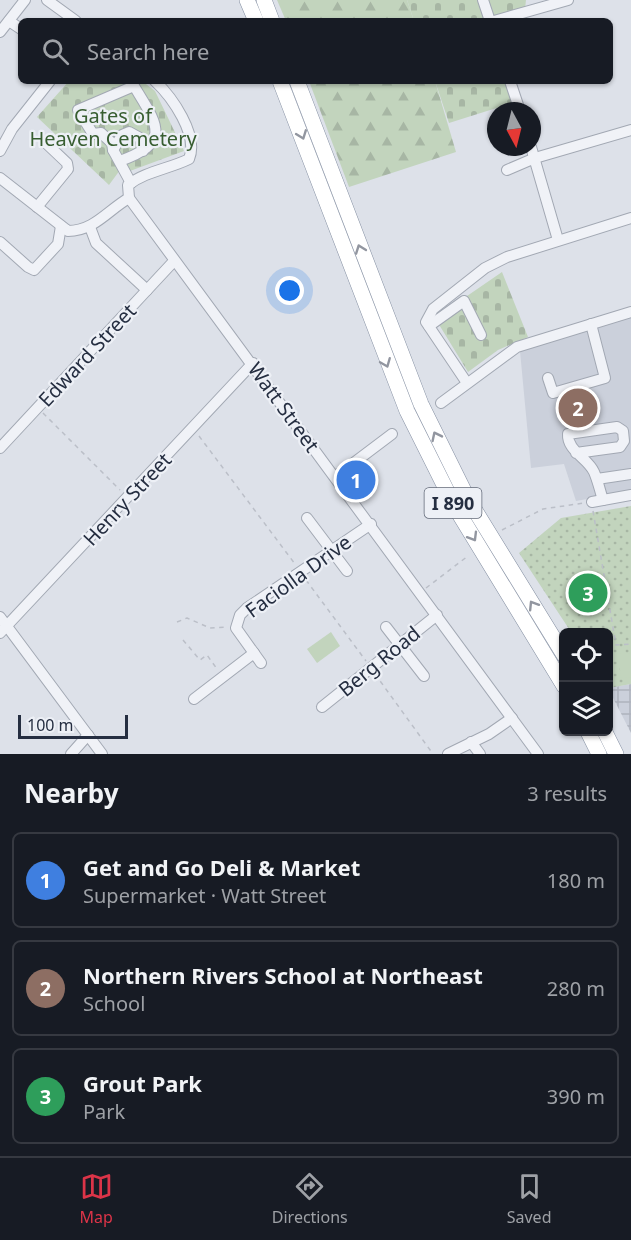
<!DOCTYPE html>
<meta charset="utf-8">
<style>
body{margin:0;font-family:"Noto Sans",sans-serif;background:#20242c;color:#f1f3f6}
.controls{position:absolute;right:18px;bottom:18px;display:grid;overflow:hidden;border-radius:9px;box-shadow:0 2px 4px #0004}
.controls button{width:54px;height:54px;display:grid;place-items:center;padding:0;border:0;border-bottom:2px solid #363941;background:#171b24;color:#f1f3f6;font:30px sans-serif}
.compass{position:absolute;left:487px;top:102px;width:54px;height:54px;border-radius:50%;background:#171b24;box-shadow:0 2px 4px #0004;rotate:173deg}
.scale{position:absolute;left:18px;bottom:15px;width:110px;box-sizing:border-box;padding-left:6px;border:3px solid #252e41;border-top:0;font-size:16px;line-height:21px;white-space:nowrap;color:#252e41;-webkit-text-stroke:4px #edf0f6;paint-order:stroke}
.you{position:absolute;left:290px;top:291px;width:21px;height:21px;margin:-15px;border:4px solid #fff;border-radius:50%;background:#1a73e8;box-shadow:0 0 0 9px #1a73e833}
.badge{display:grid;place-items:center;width:39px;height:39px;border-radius:50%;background:#dc3448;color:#fff;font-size:20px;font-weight:700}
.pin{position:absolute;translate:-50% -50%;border:3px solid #fff;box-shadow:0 2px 6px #0006}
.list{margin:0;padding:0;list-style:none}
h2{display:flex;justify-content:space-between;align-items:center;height:78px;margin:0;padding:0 24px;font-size:26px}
h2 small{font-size:20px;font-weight:400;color:#9ea1a6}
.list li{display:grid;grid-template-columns:39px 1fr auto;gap:18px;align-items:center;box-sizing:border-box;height:96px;margin:0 12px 12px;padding:0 12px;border:2px solid #363941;border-radius:9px}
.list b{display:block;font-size:22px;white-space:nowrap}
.list p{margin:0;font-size:20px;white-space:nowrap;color:#9ea1a6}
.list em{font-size:20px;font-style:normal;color:#9ea1a6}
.icon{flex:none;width:33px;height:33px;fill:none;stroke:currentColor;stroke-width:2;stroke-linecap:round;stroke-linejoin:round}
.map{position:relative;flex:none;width:631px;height:754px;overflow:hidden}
.search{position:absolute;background:#171b24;box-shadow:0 2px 4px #0004;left:18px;right:18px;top:18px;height:66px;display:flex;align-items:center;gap:15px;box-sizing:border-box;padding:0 21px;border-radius:9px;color:#9ea1a6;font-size:22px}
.sheet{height:402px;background:#171b24}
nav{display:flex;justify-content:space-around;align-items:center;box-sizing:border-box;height:84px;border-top:2px solid #363941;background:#171b24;font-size:16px;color:#9ea1a6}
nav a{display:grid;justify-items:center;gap:3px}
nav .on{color:#dc3448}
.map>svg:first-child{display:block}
</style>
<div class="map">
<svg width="631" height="754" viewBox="0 0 631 754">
<defs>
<pattern id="industrial-grid" width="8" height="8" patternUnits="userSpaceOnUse" patternTransform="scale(1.5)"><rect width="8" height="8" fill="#cbd0db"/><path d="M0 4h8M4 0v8" fill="none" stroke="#aeb3bd"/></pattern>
<pattern id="green-dots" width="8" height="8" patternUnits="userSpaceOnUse" patternTransform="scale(1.5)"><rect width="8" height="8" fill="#c2d4bd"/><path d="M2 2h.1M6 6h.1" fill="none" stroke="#a7b6a4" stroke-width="1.8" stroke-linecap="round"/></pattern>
<pattern id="forest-firs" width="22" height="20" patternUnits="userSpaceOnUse" patternTransform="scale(1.5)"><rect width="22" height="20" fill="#c2d4bd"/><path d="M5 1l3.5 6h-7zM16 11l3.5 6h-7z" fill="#a7b6a4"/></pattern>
<pattern id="cemetery-stones" width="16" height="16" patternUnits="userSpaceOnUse" patternTransform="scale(1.5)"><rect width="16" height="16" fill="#c2d4bd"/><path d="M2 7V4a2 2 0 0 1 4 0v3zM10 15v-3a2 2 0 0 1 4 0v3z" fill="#a7b6a4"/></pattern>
</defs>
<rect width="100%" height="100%" fill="#dde1e9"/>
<path fill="#cbd0db" d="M631,317V491L576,501L564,464L531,468L520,351Z"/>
<path fill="url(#industrial-grid)" d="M631,684V733L608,688Z"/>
<path fill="url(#green-dots)" d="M631,506V684L609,688L608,632H571L519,553L561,518Z"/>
<g fill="url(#forest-firs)">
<path d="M277,0H407L414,21H286Z"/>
<path d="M309,81H435L456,152L349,187Z"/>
</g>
<g fill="url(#cemetery-stones)">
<path d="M407,0H478L485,21H414Z"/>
<path d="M487,0H526L525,9L492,18Z"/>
<path d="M69,81H142L155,91L184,151L130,171L120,170L109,185L37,117Z"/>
<path d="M435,81H504L512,103L449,123Z"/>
<path d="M502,272L528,337L498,350L468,372L435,318Z"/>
</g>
<g fill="#c2d4bd">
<path d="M331,632L340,646L317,663L307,649Z"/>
<path d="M631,653V677L621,678L618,654Z"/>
</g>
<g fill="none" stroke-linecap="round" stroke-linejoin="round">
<defs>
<g id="minor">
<path d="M47,0L76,21"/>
<path d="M483,0L490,21"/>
<path d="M9,21L21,29"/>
<path d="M494,21L568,0"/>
<path d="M0,32L25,0"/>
<path d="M155,81C172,97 199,135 189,159C169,169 146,171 128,185L129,198L538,754"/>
<path d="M510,81L520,111"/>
<path d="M531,147L558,240"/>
<path d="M113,150L122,135L129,132L140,138L143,151"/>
<path d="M0,151L12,129L50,81"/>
<path d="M120,161C173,142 157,124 134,86L78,110L93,134L101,133L112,143L113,150L131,183"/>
<path d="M507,170L535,158L631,130"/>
<path d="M0,178L68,231C94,231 108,210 129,198"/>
<path d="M37,207L68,169L67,163L47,144"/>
<path d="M90,227L96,243L147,290"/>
<path d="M0,242L28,267L34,270L58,244L61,226"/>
<path d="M429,326L464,301L481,335"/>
<path d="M548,378L553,393L605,378L591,324"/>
<path d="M467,383L426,322L433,309L485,268L507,257L631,218"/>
<path d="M441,403L517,347L631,312"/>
<path d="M0,448L174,261"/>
<path d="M576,453L620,447L624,441L623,431L617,427L568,434C567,451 588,458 594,472C598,481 600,491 603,500"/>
<path d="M335,477L392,434"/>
<path d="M597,479L631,474"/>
<path d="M592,502L631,495"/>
<path d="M307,518L347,571"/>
<path d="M0,617L102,754"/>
<path d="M386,627L424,676"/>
<path d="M0,633L253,363"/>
<path d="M261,663L236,628L240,615L247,608L371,524"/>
<path d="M194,699L254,653"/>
<path d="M322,707L437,615"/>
<path d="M471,742L480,754"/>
<path d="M71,754L88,735"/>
<path d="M448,754L489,734L512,718"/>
</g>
<g id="highway">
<path d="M247,0L256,21"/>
<path d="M264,0L272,21"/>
<path d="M280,81L407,411L455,507L564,686"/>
<path d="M297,81L421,404L468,499L564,655"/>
<path d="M588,732L599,754"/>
<path d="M605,732L616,754"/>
</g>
</defs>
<use href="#minor" stroke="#a2a8b3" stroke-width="12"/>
<use href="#highway" stroke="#838ea1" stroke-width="16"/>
<g stroke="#bbbfc8" stroke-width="1.5" stroke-dasharray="4.5 4.5" stroke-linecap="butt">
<path d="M43,413L120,490"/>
<path d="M199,436L295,564"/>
<path d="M593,511L616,645L631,644"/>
<path d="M502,530L543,509L584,503"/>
<path d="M306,580L366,661"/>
<path d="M426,588L468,556"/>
<path d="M177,622L187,618L210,628L226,627"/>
<path d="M183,640L200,660L207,655L217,669"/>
<path d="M375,674L433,754"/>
</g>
<use href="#minor" stroke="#f0f2f7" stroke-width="10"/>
<use href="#highway" stroke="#fff" stroke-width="15"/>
</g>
<defs><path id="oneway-chevron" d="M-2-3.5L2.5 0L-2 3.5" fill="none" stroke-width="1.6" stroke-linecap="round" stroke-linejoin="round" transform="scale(1.5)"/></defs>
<g stroke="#9296a0">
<use href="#oneway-chevron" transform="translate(302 135) rotate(69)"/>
<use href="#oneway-chevron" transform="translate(360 249) rotate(-110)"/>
<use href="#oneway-chevron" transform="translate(386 363) rotate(68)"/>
<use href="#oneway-chevron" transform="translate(436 436) rotate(-116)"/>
<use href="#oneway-chevron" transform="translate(473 537) rotate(59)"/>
<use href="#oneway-chevron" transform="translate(533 605) rotate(-122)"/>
</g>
<g text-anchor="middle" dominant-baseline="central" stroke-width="4.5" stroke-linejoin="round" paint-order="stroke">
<rect fill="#edf0f6" stroke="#616877" stroke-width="1.5" x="424.5" y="488" width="57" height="30" rx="4.5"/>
<g font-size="18" font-weight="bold" fill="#252e41">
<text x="453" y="503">I 890</text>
</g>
<g font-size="20" fill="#385e31" stroke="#edf0f6">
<text x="113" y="115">Gates of<tspan x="113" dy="23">Heaven Cemetery</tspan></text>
</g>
<g font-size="20" fill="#252e41" stroke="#edf0f6">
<text transform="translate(87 355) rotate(-47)">Edward Street</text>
<text transform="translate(284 407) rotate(54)">Watt Street</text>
<text transform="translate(127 499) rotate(-47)">Henry Street</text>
<text transform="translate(298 576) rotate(-36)">Faciolla Drive</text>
<text transform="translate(379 661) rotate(-39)">Berg Road</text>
</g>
</g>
</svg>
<div class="controls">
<button><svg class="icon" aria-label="locate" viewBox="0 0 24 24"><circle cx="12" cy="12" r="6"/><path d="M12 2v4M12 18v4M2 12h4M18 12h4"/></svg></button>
<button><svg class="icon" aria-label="layers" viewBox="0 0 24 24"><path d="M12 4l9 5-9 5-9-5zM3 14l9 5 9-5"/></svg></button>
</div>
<svg class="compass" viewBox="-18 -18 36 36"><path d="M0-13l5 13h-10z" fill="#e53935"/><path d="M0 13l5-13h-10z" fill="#9ea1a6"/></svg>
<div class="scale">100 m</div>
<div class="you"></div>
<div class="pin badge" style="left:356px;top:480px;background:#3f7fe0">1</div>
<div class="pin badge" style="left:578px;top:408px;background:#8d6e63">2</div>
<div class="pin badge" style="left:588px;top:593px;background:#2e9e5b">3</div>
<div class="search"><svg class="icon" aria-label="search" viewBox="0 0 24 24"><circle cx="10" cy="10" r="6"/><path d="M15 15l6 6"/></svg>Search here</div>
</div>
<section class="sheet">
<h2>Nearby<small>3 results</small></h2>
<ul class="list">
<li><span class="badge" style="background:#3f7fe0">1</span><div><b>Get and Go Deli &amp; Market</b><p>Supermarket · Watt Street</p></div><em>180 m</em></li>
<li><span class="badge" style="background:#8d6e63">2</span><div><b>Northern Rivers School at Northeast</b><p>School</p></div><em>280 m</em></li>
<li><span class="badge" style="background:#2e9e5b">3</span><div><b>Grout Park</b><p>Park</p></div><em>390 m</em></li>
</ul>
</section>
<nav>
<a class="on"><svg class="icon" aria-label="map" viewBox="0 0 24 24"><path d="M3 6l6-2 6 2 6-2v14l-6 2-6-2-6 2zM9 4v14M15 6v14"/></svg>Map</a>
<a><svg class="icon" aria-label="directions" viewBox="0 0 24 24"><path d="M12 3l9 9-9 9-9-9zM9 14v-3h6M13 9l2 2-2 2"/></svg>Directions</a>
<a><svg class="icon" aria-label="saved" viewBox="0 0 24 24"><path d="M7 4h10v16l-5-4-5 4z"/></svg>Saved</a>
</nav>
